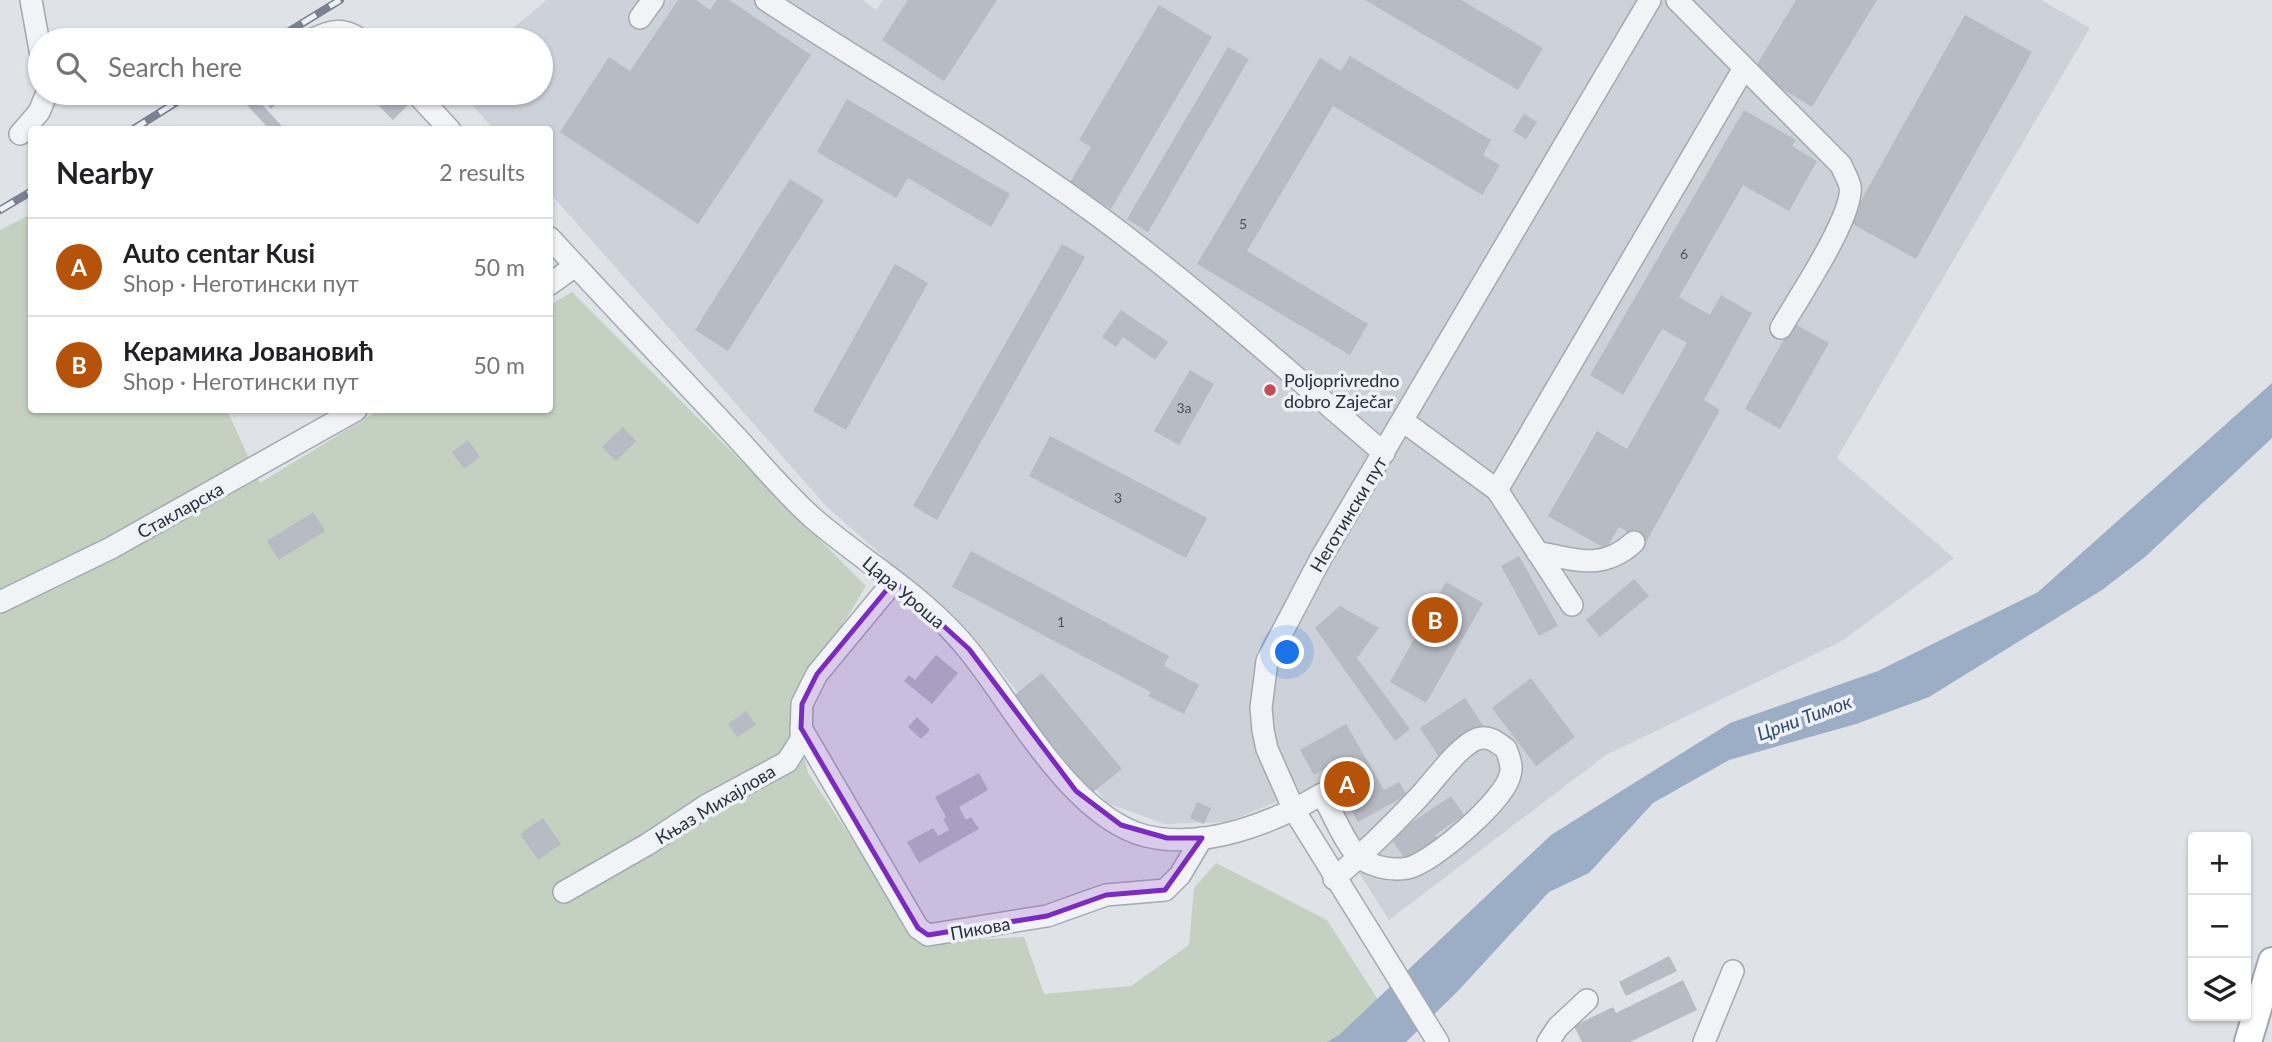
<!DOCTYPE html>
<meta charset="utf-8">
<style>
body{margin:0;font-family:Lato,sans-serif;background:#f6f6f6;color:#202124}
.controls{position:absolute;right:21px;bottom:21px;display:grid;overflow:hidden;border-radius:7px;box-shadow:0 2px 5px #0004}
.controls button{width:63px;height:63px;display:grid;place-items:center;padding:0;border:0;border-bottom:2px solid #e0e0e0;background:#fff;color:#202124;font:35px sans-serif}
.you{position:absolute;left:1288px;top:653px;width:24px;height:24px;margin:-18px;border:5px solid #fff;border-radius:50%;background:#1a73e8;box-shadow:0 0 0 10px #1a73e833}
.badge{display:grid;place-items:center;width:46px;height:46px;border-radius:50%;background:#b45309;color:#fff;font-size:23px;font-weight:700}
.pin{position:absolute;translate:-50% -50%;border:4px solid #fff;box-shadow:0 2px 7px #0006}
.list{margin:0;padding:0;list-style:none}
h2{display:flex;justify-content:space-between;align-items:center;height:91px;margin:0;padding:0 28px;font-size:30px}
h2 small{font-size:23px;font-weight:400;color:#757577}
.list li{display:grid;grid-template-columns:46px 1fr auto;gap:21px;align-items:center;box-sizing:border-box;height:98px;padding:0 28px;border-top:2px solid #e0e0e0}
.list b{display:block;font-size:26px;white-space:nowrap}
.list p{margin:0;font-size:23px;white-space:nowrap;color:#757577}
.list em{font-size:23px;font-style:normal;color:#757577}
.icon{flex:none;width:38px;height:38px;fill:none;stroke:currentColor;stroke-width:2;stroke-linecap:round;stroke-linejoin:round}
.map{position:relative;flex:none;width:2272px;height:1042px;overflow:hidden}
.search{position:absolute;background:#fff;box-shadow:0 2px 5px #0004;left:28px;top:28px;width:525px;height:77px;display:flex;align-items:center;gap:18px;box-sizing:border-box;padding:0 24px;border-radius:38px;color:#757577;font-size:26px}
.panel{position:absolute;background:#fff;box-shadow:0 2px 5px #0004;left:28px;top:126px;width:525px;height:287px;border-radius:7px}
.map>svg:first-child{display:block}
</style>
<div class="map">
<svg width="2272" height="1042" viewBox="0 0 2272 1042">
<rect width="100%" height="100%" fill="#dfe2e7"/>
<path fill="#cdd1d9" d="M547,0H863L876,10L883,0H2041L2090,28L1837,458L1954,558L1842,641L1606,755L1389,920L1306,790L1227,822L1165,824L1107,803L969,632L827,507L550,193V130L494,129L465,97L468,93H541V40H504L513,28Z"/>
<path fill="#c4d1c1" d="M31,214L32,410H227L260,483L379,410H550V305L572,292L866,586L793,707L808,773L921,943L1024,937L1044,994L1131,986L1189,945L1194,888L1216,863L1327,920L1405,1042H0V230Z"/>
<path fill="#9caec5" d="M2272,383V438L2145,557L2102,590L1929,697L1856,724L1729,760L1653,803L1589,873L1549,892L1458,991L1406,1042H1327L1339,1035L1551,835L1730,723L1878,671L2038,592Z"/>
<g fill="#b7bbc4">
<path d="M678,0H696L710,10L717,0H729L811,55L698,224L560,132L609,57L630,71Z"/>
<path d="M908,0H997L944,81L882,40Z"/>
<path d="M1365,0H1461L1543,48L1518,90Z"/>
<path d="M1796,0H1877L1812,107L1753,71Z"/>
<path d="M1159,5L1212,37L1111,209L1069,184L1091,147L1079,140Z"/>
<path d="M1965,15L2032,52L1916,259L1849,222Z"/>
<path d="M1228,47L1249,59L1148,232L1127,219Z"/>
<path d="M1350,56L1491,140L1483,155L1500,165L1482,195L1333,106L1247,251L1368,324L1350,355L1197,264L1320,58L1341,71Z"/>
<path d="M256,93H284L286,95L271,109Z"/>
<path d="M387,93H401L411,102L393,120L377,104Z"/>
<path d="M254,96L282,126L278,130H270L246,104Z"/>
<path d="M847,99L1010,194L991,227L908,178L896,198L817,152Z"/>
<path d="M1744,110L1796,140L1792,146L1817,161L1789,211L1743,185L1679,297L1710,315L1721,295L1752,313L1704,400L1720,410L1646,542L1619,527L1606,549L1548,516L1597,431L1627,449L1687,343L1662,329L1623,395L1590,375Z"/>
<path d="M1524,114L1537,122L1526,139L1513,131Z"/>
<path d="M790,179L824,200L728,351L695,330Z"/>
<path d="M1062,244L1085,257L937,520L913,506Z"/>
<path d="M895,264L928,283L846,430L813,411Z"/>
<path d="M1121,310L1168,342L1155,360L1123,337L1116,347L1102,337Z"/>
<path d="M1793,323L1829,343L1780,429L1745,409Z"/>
<path d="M1190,370L1214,384L1179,445L1154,431Z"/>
<path d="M623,427L636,441L616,461L602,447Z"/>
<path d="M1050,436L1207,518L1186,558L1029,476Z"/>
<path d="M468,440L480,457L464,469L452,452Z"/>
<path d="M313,512L325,531L279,560L267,541Z"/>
<path d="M971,551L1169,656L1164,666L1199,685L1184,714L1148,696L1151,692L952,587Z"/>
<path d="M1519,556L1558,626L1539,636L1501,566Z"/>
<path d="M1634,579L1649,596L1600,637L1586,620Z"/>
<path d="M1446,582L1483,603L1426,703L1390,682Z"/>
<path d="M1340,606L1379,628L1357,658L1410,729L1395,741L1315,628Z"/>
<path d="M936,655L958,673L932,704L904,681L909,675L915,680Z"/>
<path d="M1042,673L1122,769L1092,793L1012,697Z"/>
<path d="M1531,678L1575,737L1536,766L1492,708Z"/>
<path d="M1465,698L1484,727L1439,757L1420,728Z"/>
<path d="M746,711L756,725L737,737L728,724Z"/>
<path d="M917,717L930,730L921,739L908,727Z"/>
<path d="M1346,724L1384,790L1399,782L1407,795L1358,822L1327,767L1314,775L1300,750Z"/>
<path d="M979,773L988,790L959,807L966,820L971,817L979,829L919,863L907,842L933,828L938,836L949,830L943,819L946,817L935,797Z"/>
<path d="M1451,796L1464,815L1435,835L1441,843L1407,862L1390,837Z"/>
<path d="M1197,802L1211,808L1204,824L1190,818Z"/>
<path d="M543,818L561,844L538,860L520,834Z"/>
<path d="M1669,956L1677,971L1626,996L1619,982Z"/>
<path d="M1683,980L1697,1010L1630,1042H1582L1574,1026L1613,1007L1616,1013Z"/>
</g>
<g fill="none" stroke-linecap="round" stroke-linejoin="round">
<defs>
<g id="minor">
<path d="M31,0L40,50"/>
<path d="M766,0C871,69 980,131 1082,204C1188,280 1285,369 1384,453"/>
<path d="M1677,0L1841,165C1844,172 1848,179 1850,186C1855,214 1797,300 1781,328"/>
<path d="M640,18L653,0"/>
<path d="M311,40C331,30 343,27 361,40"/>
<path d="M416,93L450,130"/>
<path d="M20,134L39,112L47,93"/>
<path d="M550,238C607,300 665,361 723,423C753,454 781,490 814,519C865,563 928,598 970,652C1015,708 1072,817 1146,836C1204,850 1273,823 1322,794C1330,808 1349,852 1361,859C1375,867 1391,871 1408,868C1432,863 1505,800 1510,775C1513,766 1509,757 1506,749C1497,742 1489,735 1477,739C1458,746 1431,785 1416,800C1390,828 1363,854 1334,879"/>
<path d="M550,284L575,266"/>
<path d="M1403,421L1497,490L1572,605"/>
<path d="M1497,490L1744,68"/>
<path d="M1537,552C1575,560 1603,571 1634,542"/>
<path d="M0,602L111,548L356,410"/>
<path d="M801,728L918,928L928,935L1047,916L1106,895L1165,890L1180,875L1202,838"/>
<path d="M564,892L648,844L707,805L787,762L801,740L802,704L817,674L894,581"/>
<path d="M1438,1042L1294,810L1267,749L1263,730L1261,708L1267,661L1321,558L1650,0"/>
<path d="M1548,1042L1558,1027L1587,1000"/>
<path d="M1704,1042L1733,971"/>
</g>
<path id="major" d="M2248,1042L2272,961"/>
</defs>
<use href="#minor" stroke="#a5a9b1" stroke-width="24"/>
<use href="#major" stroke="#9fa6b2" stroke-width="30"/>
<use href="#minor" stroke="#f2f3f6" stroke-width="21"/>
<use href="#major" stroke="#fff" stroke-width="26"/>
<defs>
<g id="rail">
<path d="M275,40L340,0"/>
<path d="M132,130L191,93"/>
<path d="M0,210L32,191"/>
</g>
</defs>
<use href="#rail" stroke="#7a8190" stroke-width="8"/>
<use href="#rail" stroke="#eef1f5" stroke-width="5" stroke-dasharray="16" stroke-linecap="butt"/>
</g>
<path fill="#7b2cbf" fill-opacity="0.2" stroke="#7b2cbf" stroke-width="5" stroke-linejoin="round" d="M894,581L969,649L1076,791L1121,825L1167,838H1202L1165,890L1106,895L1047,916L928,935L918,928L801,728L802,704L817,674Z"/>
<circle fill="#c44c56" stroke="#eef1f5" stroke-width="2.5" cx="1270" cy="390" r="7"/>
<g text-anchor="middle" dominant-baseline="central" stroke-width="7" stroke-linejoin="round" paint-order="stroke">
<g font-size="14" fill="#4c525f">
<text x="1243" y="223">5</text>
<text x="1684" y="253">6</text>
<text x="1184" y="407">3a</text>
<text x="1118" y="497">3</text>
<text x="1061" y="621">1</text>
</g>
<g font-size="18" fill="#292f3d" stroke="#eef1f5" text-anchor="start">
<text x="1284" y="380">Poljoprivredno<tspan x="1284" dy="21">dobro Zaječar</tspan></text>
</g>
<g font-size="18" fill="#292f3d" stroke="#eef1f5">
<text transform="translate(180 510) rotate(-29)">Стакларска</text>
<text transform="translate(1348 514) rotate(-59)">Неготински пут</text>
<text transform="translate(904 592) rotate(40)">Цара Уроша</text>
<text transform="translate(715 804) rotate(-31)">Књаз Михајлова</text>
<text transform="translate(980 928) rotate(-10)">Пикова</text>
</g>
<g font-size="19" font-style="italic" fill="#364c6e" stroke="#eef1f5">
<text transform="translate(1804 717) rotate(-20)">Црни Тимок</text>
</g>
</g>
</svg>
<div class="controls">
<button>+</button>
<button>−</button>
<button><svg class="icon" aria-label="layers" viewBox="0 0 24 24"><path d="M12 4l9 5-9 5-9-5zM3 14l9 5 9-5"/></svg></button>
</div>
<div class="you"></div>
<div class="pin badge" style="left:1347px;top:784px">A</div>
<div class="pin badge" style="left:1435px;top:620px">B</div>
<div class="search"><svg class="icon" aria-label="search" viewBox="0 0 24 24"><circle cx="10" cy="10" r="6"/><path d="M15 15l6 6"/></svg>Search here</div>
<section class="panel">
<h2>Nearby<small>2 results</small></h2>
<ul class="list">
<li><span class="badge">A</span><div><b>Auto centar Kusi</b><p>Shop · Неготински пут</p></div><em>50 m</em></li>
<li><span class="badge">B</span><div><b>Керамика Јовановић</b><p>Shop · Неготински пут</p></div><em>50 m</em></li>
</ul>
</section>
</div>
